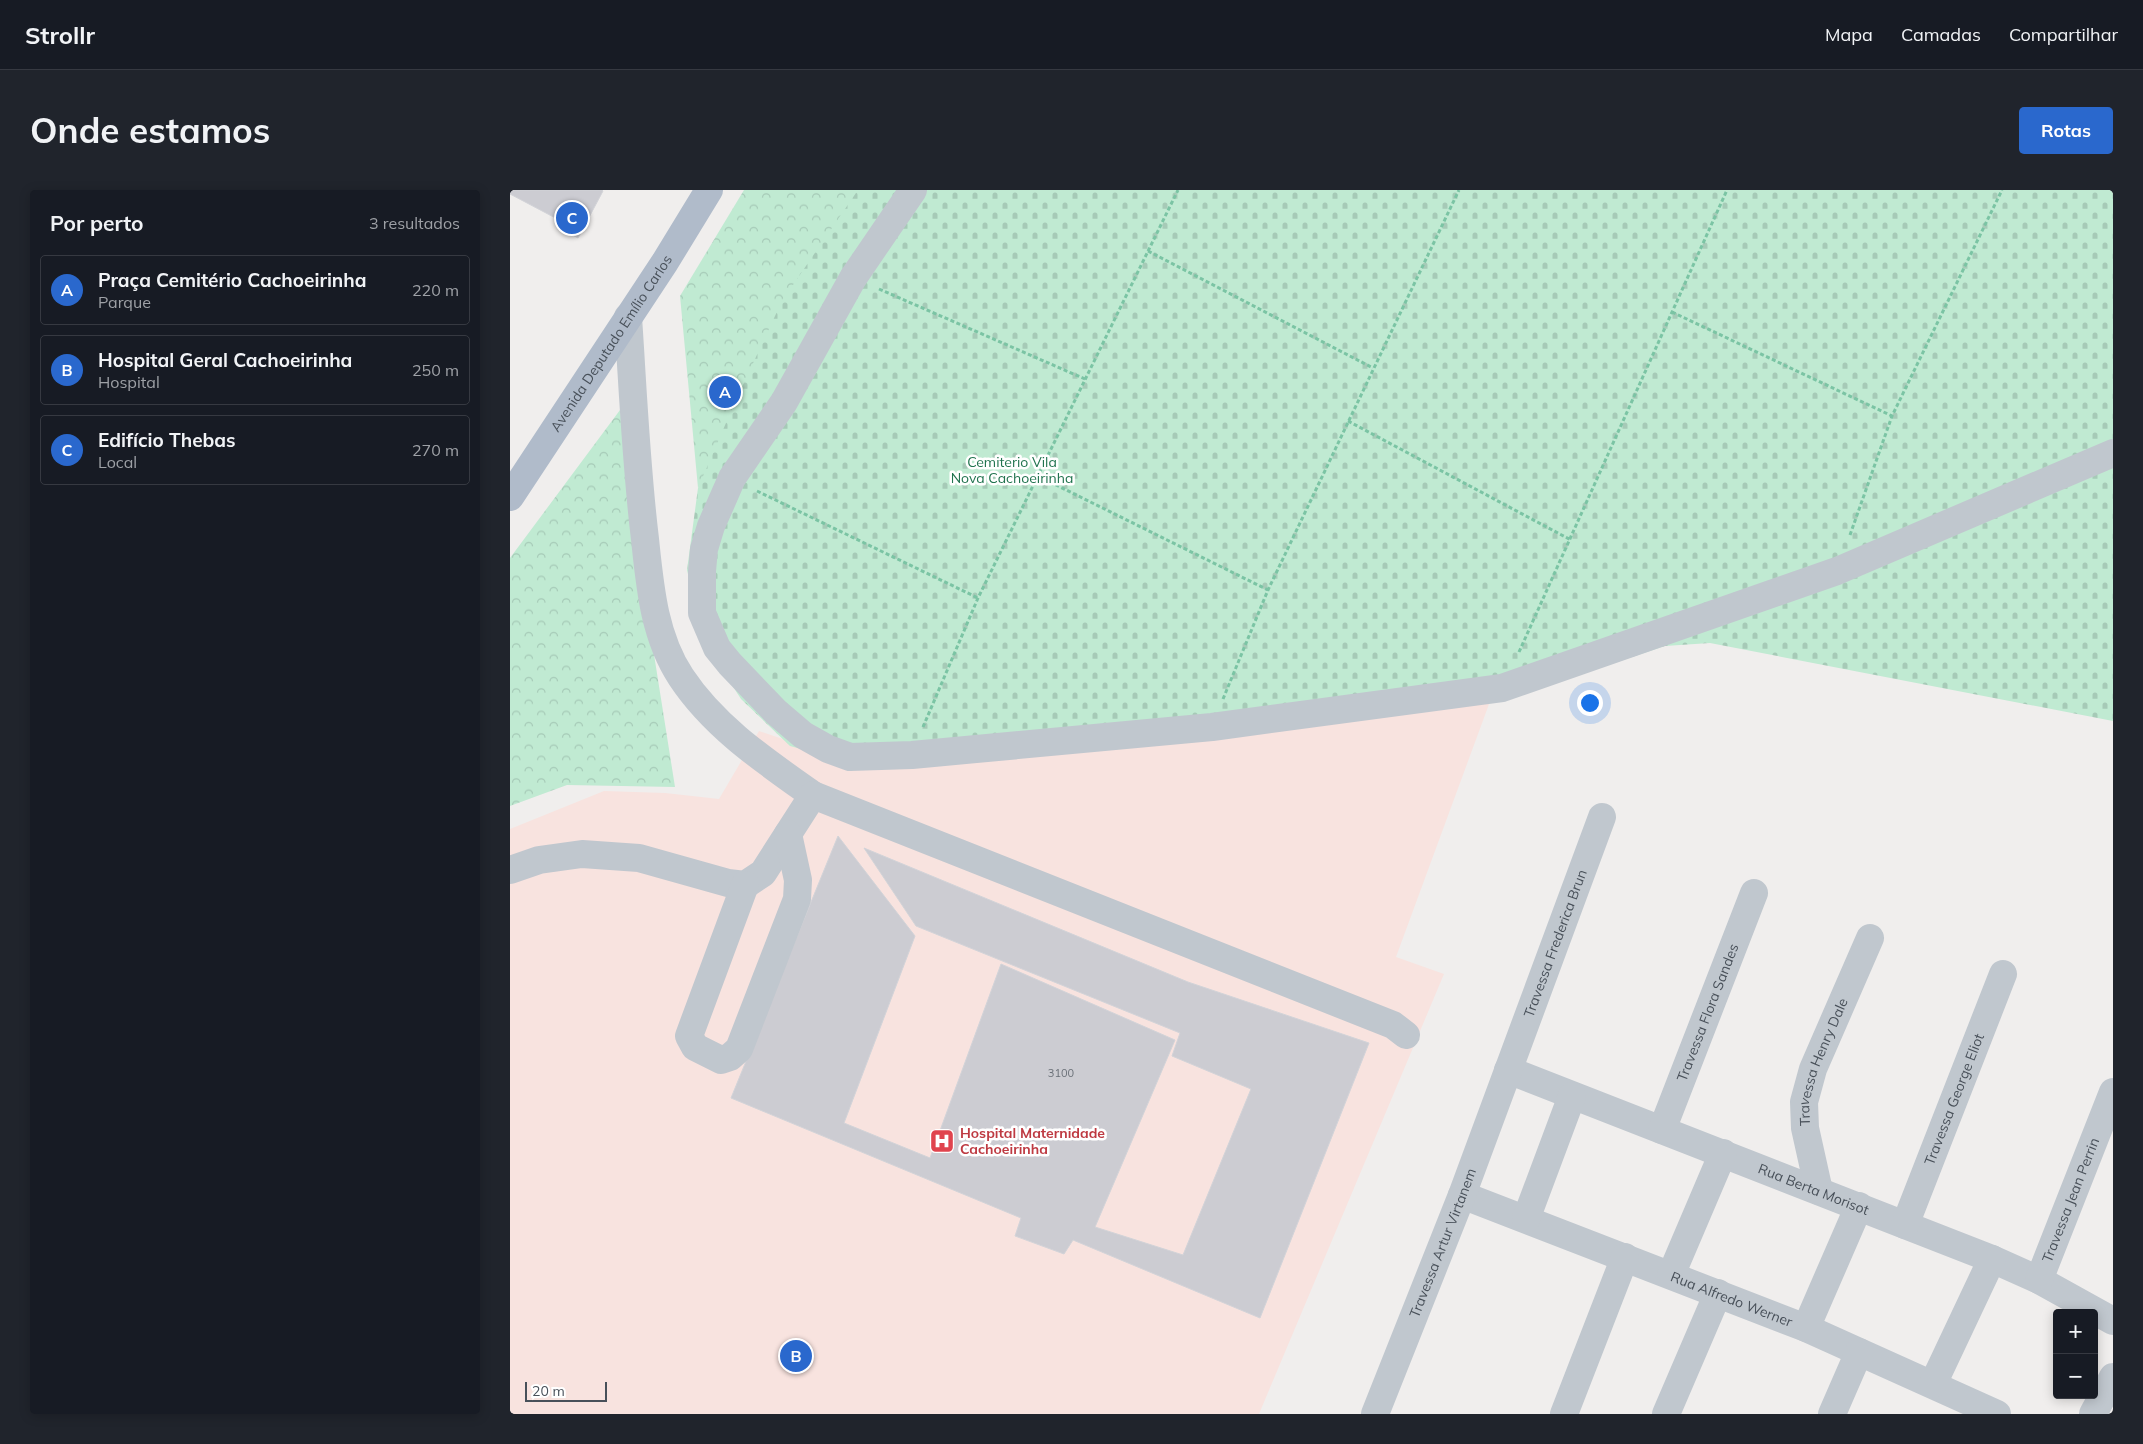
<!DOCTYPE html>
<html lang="pt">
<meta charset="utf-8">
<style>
body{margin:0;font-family:Mulish,sans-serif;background:#20242c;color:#f1f3f6}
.controls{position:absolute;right:15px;bottom:15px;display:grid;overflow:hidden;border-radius:5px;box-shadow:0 2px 12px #0003}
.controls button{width:45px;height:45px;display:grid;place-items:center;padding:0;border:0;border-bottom:1px solid #363941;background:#171b24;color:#f1f3f6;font:25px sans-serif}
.scale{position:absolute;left:15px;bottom:12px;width:82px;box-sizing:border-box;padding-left:5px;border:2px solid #485059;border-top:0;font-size:14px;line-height:18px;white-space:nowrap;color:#485059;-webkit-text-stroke:4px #fff;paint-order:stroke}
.you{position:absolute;left:1079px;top:512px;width:18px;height:18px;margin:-12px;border:4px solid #fff;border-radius:50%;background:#1a73e8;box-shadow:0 0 0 8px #1a73e833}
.badge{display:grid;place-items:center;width:32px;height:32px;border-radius:50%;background:#2a68cd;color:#fff;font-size:16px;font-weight:700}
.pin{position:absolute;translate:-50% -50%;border:2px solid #fff;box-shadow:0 1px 5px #0006}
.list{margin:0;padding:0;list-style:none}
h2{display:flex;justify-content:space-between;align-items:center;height:65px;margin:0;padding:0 20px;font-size:21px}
h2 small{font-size:16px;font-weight:400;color:#9ea1a6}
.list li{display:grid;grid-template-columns:32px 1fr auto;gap:15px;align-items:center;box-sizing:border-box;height:70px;margin:0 10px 10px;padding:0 10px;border:1px solid #363941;border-radius:5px}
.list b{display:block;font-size:19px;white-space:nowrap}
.list p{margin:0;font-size:16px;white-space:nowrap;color:#9ea1a6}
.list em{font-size:16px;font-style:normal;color:#9ea1a6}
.map{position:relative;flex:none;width:1603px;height:1224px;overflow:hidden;border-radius:5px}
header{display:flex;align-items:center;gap:30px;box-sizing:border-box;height:70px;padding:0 25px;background:#171b24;border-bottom:1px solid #363941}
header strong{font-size:24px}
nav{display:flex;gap:28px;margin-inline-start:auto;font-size:18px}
.intro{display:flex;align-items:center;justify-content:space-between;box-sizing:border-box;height:120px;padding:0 30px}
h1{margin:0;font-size:35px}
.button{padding:12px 22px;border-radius:5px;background:#2a68cd;color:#fff;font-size:18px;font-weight:700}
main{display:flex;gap:30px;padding:0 30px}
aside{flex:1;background:#171b24;border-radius:5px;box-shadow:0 2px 12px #0003}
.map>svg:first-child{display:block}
</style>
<header>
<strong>Strollr</strong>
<nav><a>Mapa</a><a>Camadas</a><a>Compartilhar</a></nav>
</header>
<div class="intro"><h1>Onde estamos</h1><a class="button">Rotas</a></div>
<main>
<aside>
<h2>Por perto<small>3 resultados</small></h2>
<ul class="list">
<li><span class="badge">A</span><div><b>Praça Cemitério Cachoeirinha</b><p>Parque</p></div><em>220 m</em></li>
<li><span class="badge">B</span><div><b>Hospital Geral Cachoeirinha</b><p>Hospital</p></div><em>250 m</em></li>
<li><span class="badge">C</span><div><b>Edifício Thebas</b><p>Local</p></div><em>270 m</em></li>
</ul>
</aside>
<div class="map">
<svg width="1603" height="1224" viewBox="0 0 1603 1224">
<defs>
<pattern id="forest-crowns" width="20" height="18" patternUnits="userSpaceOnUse" patternTransform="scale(1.25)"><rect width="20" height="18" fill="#c0ead2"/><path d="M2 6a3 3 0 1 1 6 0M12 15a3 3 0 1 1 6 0" fill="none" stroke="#a6cab7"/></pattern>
<pattern id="cemetery-stones" width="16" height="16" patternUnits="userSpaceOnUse" patternTransform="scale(1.25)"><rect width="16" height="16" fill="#c0ead2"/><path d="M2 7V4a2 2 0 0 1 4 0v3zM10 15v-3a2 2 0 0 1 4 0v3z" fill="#a6cab7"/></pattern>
</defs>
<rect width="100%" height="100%" fill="#f0eeed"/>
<path fill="#f8e3df" d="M982,506L886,767L934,784L749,1224H0V639L94,601L155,603L209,609L249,541L350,575Z"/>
<g fill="url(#forest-crowns)">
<path d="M234,0H380L188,298L170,106Z"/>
<path d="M110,220L133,395L165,597L57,595L0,616V368Z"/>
</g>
<path fill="url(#cemetery-stones)" d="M348,0H1603V531L1200,453L1155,456L1038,495L350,575L280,556L231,509L195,453L177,380L188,298L225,212L272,111Z"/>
<g fill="#ccccd2" stroke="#d2d3d8">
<path d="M0,0H92L93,1L68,48L50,38L53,32L0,4Z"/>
<path d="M328,646L405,746L334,933L420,968L491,774L665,850L585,1037L673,1065L741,899L662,866L670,843L406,736L354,658L678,792L859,853L750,1128L563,1050L554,1064L505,1046L511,1028L221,908Z"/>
</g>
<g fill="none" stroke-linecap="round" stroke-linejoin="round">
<g stroke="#7bc4a4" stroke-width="3" stroke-dasharray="4 2.5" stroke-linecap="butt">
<path d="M638,61L863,178"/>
<path d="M369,99L575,189"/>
<path d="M1162,122L1382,226"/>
<path d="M838,231L1061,350"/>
<path d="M528,286L758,400"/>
<path d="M247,301L468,408"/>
<path d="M1340,345L1382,226L1492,0"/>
<path d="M1009,462L1217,0"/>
<path d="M713,509L758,400L949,0"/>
<path d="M413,537L468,408L668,0"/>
</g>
<g stroke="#c0c7ce" stroke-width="28">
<path d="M403,0L343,88L274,212L222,288L201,336L194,359L192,381V423L207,458L220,474L266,522L293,545L318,559L340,567L402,565L702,537L992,498L1327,381L1603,263"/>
<path d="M118,127C123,201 126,275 135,349C140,397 144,446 171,487C204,537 255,571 303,605"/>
<path d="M0,680L29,670L72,664L129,668L218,693L235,695L253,683L303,605L883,835L896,845"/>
<path d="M235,695L179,846L185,857L211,870L220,867L229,859L287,709L288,690L278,644"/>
<path id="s1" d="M998,880L1482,1069L1529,1090L1603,1131"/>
<path id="s2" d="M1152,940L1244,703"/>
<path id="s3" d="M1309,1001L1295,938L1294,912L1303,879L1360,748"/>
<path id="s4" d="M952,1005L1296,1138L1487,1224"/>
<path d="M1016,1029L1062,906"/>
<path id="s5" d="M1395,1035L1493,784"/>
<path d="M1161,1085L1213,963"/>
<path id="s6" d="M1529,1090L1603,902"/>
<path d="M1296,1138L1349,1016"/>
<path d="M1423,1194L1482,1069"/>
<path id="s7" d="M865,1224L952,1005L1092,627"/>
<path d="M1054,1224L1115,1067"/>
<path d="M1156,1224L1208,1103"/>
<path d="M1322,1224L1349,1162"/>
<path d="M1583,1224L1603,1187"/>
</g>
<path stroke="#b0bbca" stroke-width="28" id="s8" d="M0,307L155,72L199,0"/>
</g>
<defs>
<symbol id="hospital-square" viewBox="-11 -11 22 22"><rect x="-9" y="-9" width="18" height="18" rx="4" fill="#e0444e" stroke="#fff"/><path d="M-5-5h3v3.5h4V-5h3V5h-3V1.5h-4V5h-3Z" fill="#fff"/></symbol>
</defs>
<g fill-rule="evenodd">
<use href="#hospital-square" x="418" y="937" width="28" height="28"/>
</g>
<g text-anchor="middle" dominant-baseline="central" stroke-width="5" stroke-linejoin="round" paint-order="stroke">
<g font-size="11" fill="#696f77">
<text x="551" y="883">3100</text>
</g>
<g font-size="14" fill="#485059" stroke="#fff">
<text stroke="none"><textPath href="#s8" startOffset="184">Avenida Deputado Emílio Carlos</textPath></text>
<text stroke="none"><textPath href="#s7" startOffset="504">Travessa Frederica Brun</textPath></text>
<text stroke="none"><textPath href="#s2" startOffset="126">Travessa Flora Sandes</textPath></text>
<text stroke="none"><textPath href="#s3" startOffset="134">Travessa Henry Dale</textPath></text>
<text stroke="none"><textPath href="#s5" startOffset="135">Travessa George Eliot</textPath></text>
<text stroke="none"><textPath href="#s1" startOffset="328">Rua Berta Morisot</textPath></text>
<text stroke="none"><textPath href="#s6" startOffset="86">Travessa Jean Perrin</textPath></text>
<text stroke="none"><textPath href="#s7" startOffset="184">Travessa Artur Virtanem</textPath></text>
<text stroke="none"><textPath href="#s4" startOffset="289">Rua Alfredo Werner</textPath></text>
</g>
<g font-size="14" fill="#20734e" stroke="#fff">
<text x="502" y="272">Cemiterio Vila<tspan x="502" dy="16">Nova Cachoeirinha</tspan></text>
</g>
<g font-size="14" font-weight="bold" fill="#be3a42" stroke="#fff" text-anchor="start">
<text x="450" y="943">Hospital Maternidade<tspan x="450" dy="16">Cachoeirinha</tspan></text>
</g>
</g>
</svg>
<div class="controls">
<button>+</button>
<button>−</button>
</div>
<div class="scale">20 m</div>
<div class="you"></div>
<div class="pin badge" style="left:215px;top:202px">A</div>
<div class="pin badge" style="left:286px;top:1166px">B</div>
<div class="pin badge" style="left:62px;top:28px">C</div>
</div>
</main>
